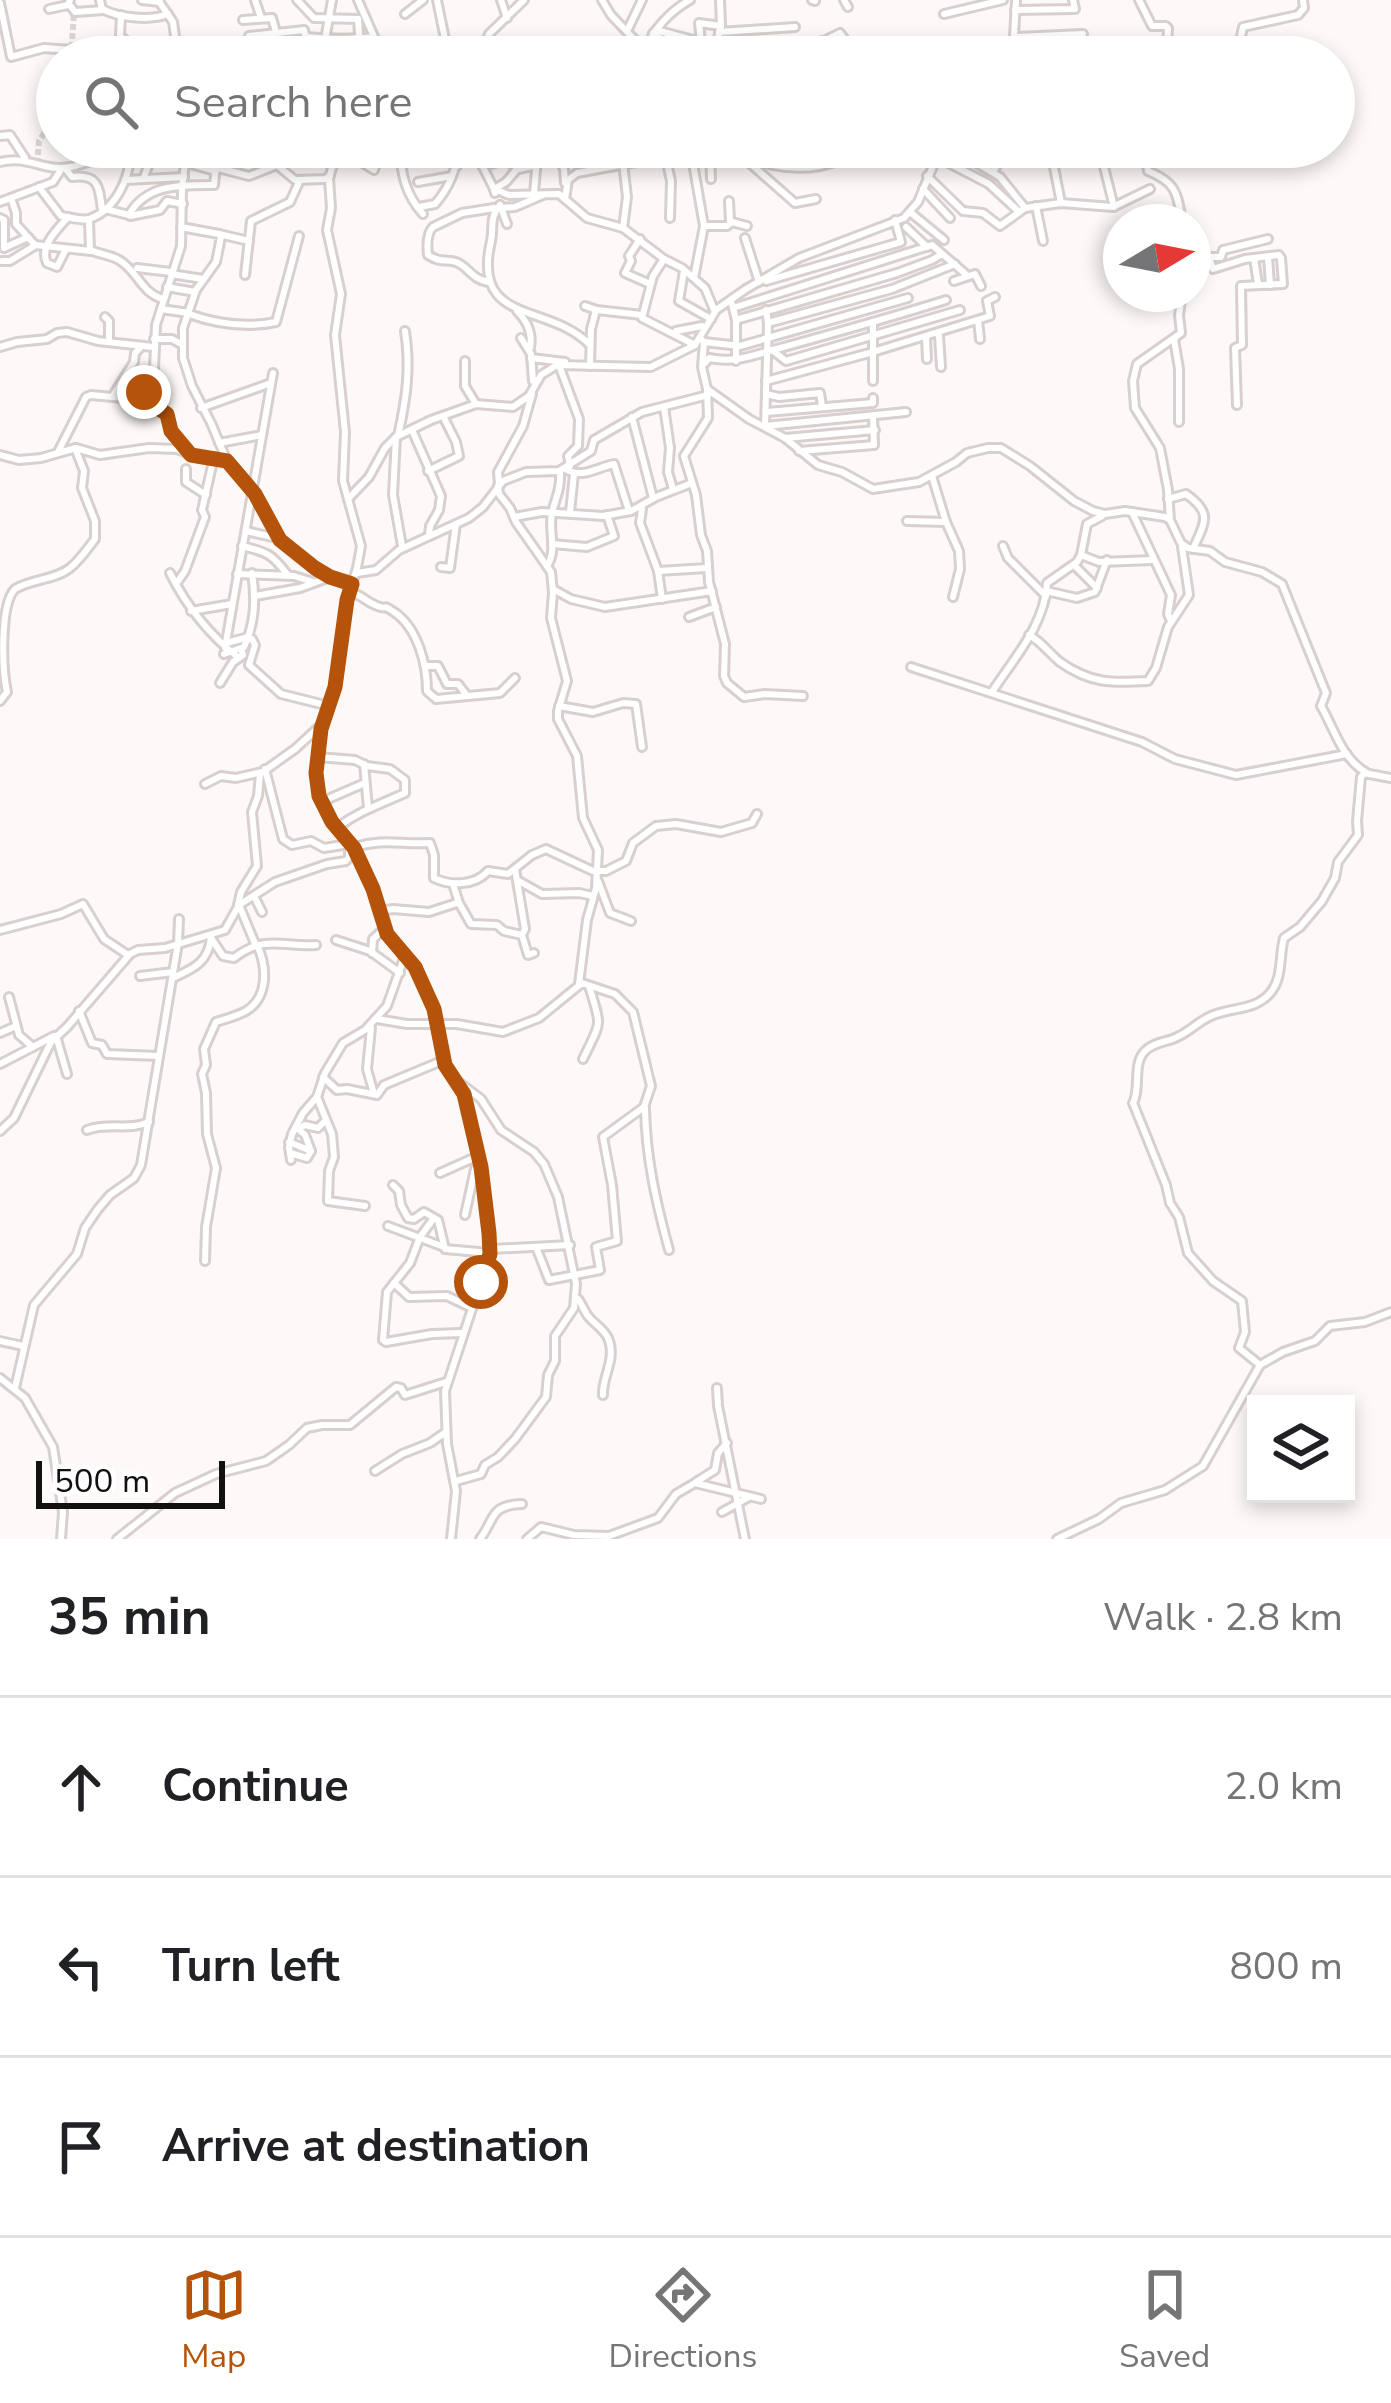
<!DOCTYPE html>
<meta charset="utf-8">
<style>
body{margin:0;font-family:"Nunito Sans",sans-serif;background:#f2f2f2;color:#202124}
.controls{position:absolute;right:36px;bottom:36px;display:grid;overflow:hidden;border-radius:0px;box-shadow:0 6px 18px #0003}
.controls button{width:108px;height:108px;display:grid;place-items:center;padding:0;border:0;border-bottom:3px solid #e0e0e0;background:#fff;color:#202124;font:60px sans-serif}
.compass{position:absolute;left:1103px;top:204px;width:108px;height:108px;border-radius:50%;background:#fff;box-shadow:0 6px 18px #0003;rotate:80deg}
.scale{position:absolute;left:36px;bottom:30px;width:189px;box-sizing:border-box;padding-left:12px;border:6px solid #131010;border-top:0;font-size:33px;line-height:42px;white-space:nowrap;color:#131010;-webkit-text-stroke:9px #fff;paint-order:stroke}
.stop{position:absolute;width:36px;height:36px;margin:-27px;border:9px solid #b45309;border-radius:50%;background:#fff}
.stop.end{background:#b45309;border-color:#fff;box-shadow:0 3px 12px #0008}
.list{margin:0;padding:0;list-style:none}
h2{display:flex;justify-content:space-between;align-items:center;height:156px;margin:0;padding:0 48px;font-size:51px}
h2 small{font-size:39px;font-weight:400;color:#757577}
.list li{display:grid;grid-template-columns:78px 1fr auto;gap:36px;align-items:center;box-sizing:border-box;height:180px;padding:0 48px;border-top:3px solid #e0e0e0}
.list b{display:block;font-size:45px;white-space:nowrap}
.list em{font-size:39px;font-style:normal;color:#757577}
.icon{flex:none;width:66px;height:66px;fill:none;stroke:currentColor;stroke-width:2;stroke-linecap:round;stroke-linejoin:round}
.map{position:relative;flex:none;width:1391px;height:1539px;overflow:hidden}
.search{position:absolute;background:#fff;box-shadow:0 6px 18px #0003;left:36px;right:36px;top:36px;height:132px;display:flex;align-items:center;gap:30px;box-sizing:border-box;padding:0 42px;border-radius:66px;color:#757577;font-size:45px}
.sheet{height:696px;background:#fff}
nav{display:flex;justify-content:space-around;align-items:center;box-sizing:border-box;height:168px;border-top:3px solid #e0e0e0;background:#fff;font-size:33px;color:#757577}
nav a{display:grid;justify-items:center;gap:6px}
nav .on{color:#b45309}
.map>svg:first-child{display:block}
</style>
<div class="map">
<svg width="1391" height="1539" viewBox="0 0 1391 1539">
<rect width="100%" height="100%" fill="#fef9f9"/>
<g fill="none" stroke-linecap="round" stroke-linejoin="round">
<g stroke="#dbd6d6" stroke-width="6" stroke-dasharray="6 3" stroke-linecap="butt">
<path d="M71,57L74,12"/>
<path d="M37,164L39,141L57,114"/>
</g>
<defs>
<g id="minor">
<path d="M100,0L102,9C120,18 150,21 168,14"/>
<path d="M142,0L160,2"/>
<path d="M158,0L173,22L178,57"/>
<path d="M255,0L261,18"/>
<path d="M297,0L314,18L358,19"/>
<path d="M358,0L375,39L394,57"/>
<path d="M437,0L446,44L468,57"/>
<path d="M501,0L507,18"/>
<path d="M602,0L611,15L651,57"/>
<path d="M812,0L815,1"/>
<path d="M844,0L848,7"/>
<path d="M1139,0L1152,26H1166L1168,28L1167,48L1148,57"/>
<path d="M0,3L11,57L44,48L71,50"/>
<path d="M69,4L75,12L104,10"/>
<path d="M49,9L68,5L70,0"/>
<path d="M1015,10L1075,9L1073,0"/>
<path d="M405,14L423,0"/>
<path d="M944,14L1003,0"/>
<path d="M121,15L120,36L146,57"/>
<path d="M243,20L272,18L276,32"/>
<path d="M628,29L642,0"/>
<path d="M656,30L715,46"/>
<path d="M719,32L795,27"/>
<path d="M653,33L673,48L691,42"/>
<path d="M249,36L304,30L308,47L315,57"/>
<path d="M306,37C329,39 350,40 373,37"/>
<path d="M1014,37L1083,34"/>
<path d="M365,38L366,57"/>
<path d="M341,40L343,57"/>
<path d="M1240,41L1243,27L1298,15L1304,8L1303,0"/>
<path d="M701,42L699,23L721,26"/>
<path d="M270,46L307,45"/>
<path d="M647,50C651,30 672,10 690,0"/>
<path d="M322,57L332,0"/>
<path d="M354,57L359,34L358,19"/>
<path d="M481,57L489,34L524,0"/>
<path d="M713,57L721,26L720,0"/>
<path d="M754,57L775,56L787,50L826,40L840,33L849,45L864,42"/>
<path d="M1005,57L1014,37L1016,0"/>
<path d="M0,136L10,135L25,158"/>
<path d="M187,147L182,188L181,246L156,325L154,369L143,396L145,400L167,414L171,431L191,455L227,461"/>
<path d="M335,147V158L329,178L331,208L327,230L341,294L335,335L345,432L343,481L361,546L357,568L347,600L335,687L321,729L316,777L321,802L332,822L354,847L373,889L387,934L413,965L431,1001L445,1065L464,1093L481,1167L490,1254L445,1391L447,1444L456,1491L451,1539"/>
<path d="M587,147L593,158L592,170"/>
<path d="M612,147L614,165"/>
<path d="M707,147C720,153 731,154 745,156C755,157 763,163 773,165C804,172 839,166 865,147"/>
<path d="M804,147L805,167"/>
<path d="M950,147L1000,177L1025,208"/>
<path d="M1050,147L1061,203"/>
<path d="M1099,147L1114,207"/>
<path d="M1144,147L1148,171C1177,183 1177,193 1182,222"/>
<path d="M710,148L711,179"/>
<path d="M664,149L671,181L670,218"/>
<path d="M680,149H698L694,169L704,226L694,278"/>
<path d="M188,151H250"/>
<path d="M935,156L989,184L1017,210"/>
<path d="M558,157L564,169L565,183"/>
<path d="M752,157L760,147"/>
<path d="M744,158L795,203L816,199"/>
<path d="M337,159L350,155L374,170L378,158H384"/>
<path d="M972,160L981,147"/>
<path d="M538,161L556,159L567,147"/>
<path d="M1053,161L1072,155"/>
<path d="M0,162C29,155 43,172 70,167C90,164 107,152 127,149"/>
<path d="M187,163L216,171"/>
<path d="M366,163L373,152L395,147"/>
<path d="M483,166L506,160L519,169L537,165"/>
<path d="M65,168L72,177C99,174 99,187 102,210"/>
<path d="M218,168L249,176L277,165L295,180L325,179L330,176"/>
<path d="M993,172L1008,147"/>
<path d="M927,176L963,211L983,213L1000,226L1025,208L1061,203L1113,207L1150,189"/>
<path d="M144,177L155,147"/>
<path d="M125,180L184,177"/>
<path d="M418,182L452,176"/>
<path d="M39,187L61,216C69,217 82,221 89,219C116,210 134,173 128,147"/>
<path d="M923,189L950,218"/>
<path d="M495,193L494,189L506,182L517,169"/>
<path d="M534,193L538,147"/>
<path d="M11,198L16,213V224L35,245L91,251"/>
<path d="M565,199L568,180L577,173L669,156L679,150"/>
<path d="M729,201L730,221"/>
<path d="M0,202L53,182L62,168"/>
<path d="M500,205C489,218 494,227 491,241C471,326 549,302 590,345"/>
<path d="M500,205L507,224"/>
<path d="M1036,206L1043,241"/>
<path d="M419,207L435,204C449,188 457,168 459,147"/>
<path d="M501,208L515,207L543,195"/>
<path d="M105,209L129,215C146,184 180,185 214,185C216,172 215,160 213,147"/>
<path d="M910,212L944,240"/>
<path d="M423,214C406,195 400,174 401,149L431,148L457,166"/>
<path d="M130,216L160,210L167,201L183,204"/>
<path d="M0,218L4,220V248L28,237"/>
<path d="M89,220L90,250C99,254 111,255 119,260C138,271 141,293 163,299"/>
<path d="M704,226H727L732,222L747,226"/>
<path d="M181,227L219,234L221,237L216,262L196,290L183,328V358L192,386L211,423L227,461L254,492L277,538L315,568L330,577L352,583"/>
<path d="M906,227L927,247"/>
<path d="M623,228L627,197L623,163"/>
<path d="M219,234L249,241"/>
<path d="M745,238L759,282"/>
<path d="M640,239L629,256L631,261L625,273L650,284"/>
<path d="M66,249L57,267L47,263C39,246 57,230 68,217"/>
<path d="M1193,257H1221L1223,250L1268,239"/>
<path d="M1268,257L1270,285"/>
<path d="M1209,258L1213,269L1245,259L1279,255L1281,258L1283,284L1241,286L1242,345L1235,348L1237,405"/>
<path d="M1254,258L1258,284"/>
<path d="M664,259L653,276L642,318L695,345"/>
<path d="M2,261H10L36,245"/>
<path d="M137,268L171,272"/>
<path d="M684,271L679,301L711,319"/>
<path d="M171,274L203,279"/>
<path d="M245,275L251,221L290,202L300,180"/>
<path d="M766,281L901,242L895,220"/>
<path d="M954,281L975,274L981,286"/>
<path d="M488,282C471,279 469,267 456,262C444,258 443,264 428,255C427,246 427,233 433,227L462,213L494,208"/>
<path d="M167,287L195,292"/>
<path d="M732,304L736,320V361"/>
<path d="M585,306L597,310L642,315"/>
<path d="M733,308L932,245L968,276"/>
<path d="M161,309L189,313"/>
<path d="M716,310L746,289L799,258L904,218L918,202L941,147"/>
<path d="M766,310L768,323L765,426L906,412"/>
<path d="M517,311C527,321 533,333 530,348"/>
<path d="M189,314C217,324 247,328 276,322L299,236"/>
<path d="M105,317L109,321V341"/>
<path d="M736,320L897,273L932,260L942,254"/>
<path d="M978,320L980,339"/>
<path d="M873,322V381"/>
<path d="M768,323L892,289L955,264"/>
<path d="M676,331L702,326"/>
<path d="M937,333L939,336L941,367"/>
<path d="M926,337L927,359"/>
<path d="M521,338L531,354L533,381"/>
<path d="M154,339H172L181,344"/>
<path d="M701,339L704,342L702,367L707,389L708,418L684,456L696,495L701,535L707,551L709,582L725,644L724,676L727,683L744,697L765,694L803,696"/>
<path d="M1174,339L1179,369V422"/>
<path d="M704,342L740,346L908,298"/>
<path d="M0,347L17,342L47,339L57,333L67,332L98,341L153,347"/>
<path d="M772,350L786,361L960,310"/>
<path d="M531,358L565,362"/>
<path d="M465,361V386L476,404"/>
<path d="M705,363L709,358C734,363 751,356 773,350C831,334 889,318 946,300"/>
<path d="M559,365L579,419L578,446L568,456L570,466"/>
<path d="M590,366L591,329L596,310"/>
<path d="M766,381L873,352L990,316L987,301L995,297"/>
<path d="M707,389L749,419L785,438L818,465L842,472L873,489L919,482L956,462L967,453L988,448H1001L1030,466L1074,501L1093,511L1105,514L1125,511L1165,517L1170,520L1181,543L1188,548L1210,551L1225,562L1262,572L1282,584L1326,693L1321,706C1335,730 1341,758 1367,773"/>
<path d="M766,394L779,397L820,393L822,406"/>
<path d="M112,397L134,362L135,353L142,346"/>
<path d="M664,407L670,448L668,472L673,489"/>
<path d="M201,408L271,383"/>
<path d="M767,412L873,403V398"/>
<path d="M632,417L653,498"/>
<path d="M412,430L441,496L439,510L430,526L429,535"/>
<path d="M398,436C406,400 411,368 405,331"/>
<path d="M396,437L393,495L402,546"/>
<path d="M785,438L875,430"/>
<path d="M219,443L262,435"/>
<path d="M799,451L874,445L873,416"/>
<path d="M58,452L86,397L91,395L124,398H137L143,394"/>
<path d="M0,455L19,460L41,458L76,448L100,455L149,448L177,449L189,454"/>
<path d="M186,469V482L206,495"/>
<path d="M565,469C583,479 595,468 614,464L629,511"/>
<path d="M428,471L459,456L456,442L443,416"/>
<path d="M932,476L946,522L959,551L960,569L953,597"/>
<path d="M499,484L498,472L523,426L532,394"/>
<path d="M498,486L499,494L510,508L516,522L551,572L553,592L551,618L567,681L558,711V719L577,756L583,818L598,850L596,888L587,920L579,984"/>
<path d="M348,499L369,477L385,448L396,437L431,420L476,404L513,407L529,396L541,375L557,365L651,367L695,345L715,312L705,288L682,268L664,259L623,228L587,218L559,194L509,195L494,189L483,167L469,147"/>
<path d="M1168,499L1186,494C1213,513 1205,522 1193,549"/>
<path d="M642,509L640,523L658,571L662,599"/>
<path d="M570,512L574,474"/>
<path d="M1132,512L1171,595L1168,614L1170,619"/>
<path d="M514,517L542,512L603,516L631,511L656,497L692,483"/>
<path d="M1170,520L1168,490L1160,448L1135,408L1133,381L1137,364L1181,333L1179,315L1182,294"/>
<path d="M907,521L946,522"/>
<path d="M246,531L277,538"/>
<path d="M552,544L587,547L614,536L607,515"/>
<path d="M242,546C267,552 272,554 287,574"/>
<path d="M1003,546L1008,558L1046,596"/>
<path d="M1081,555L1099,562L1153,560"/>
<path d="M1074,565L1097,588"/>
<path d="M547,566C558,549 548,532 552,513C556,496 561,490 560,471"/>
<path d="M441,567L450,568L456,524"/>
<path d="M658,571L707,568"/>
<path d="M170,573C187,607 208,634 239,658"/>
<path d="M357,573L376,570L399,550L469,518L483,507L503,481L526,472L559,471L591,451L594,440L642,412L708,395"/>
<path d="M237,574L294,576L313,582"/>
<path d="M176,584L185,571L205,517L202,510L214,457"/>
<path d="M553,589L571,599L605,607L712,591"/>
<path d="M1046,591L1077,598L1095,592L1107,560"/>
<path d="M349,592C361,594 365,601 375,605C392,612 379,602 394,612C418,628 427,665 427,691L436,699L500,693L515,678"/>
<path d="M255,596L300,588L330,577"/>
<path d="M191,611L232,604"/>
<path d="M689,617L716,607"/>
<path d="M1029,635C1042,642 1049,653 1060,662C1091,684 1112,683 1148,681L1156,668L1168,627L1189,595L1182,547"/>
<path d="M248,639H252L255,645L249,665L281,694L329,706"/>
<path d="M226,643L249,637"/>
<path d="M225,648L273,373"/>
<path d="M224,654L244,647C255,623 256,600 252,573"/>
<path d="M427,666H438L447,684H458L465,693"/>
<path d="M911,667L1142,742L1175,759L1236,775L1347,754"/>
<path d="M220,683L233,662L243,655L241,649"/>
<path d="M992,692C1014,658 1045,625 1047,583L1077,562L1081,555L1087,524L1102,516"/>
<path d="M0,701L7,692C2,669 0,604 15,589C31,579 55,580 70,568C79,561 88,548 95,539V521L82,488L84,471L75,448"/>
<path d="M559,706L593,712L623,703L636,704L642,747"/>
<path d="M318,757L355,760L367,766L390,769L405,780V793C381,804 359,811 338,827"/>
<path d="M364,764L368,808"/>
<path d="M265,769L283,839L292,845L311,841L324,848L349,844"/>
<path d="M205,784L221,776L236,778L262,772"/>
<path d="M321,802L365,783"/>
<path d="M355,847C383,838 402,845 430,843L434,855V878C450,886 475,886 488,871L508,874L532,855L546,849L593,871H606L626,861L633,843L656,826L676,824L721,832L752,823L757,814"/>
<path d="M515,869L525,929L522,935L528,955L534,953"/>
<path d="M517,880L542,894L579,893L593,896"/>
<path d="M598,881L610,913L631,921"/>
<path d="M453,884L459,903L471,924L497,925L504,931L522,935"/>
<path d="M254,896L262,912"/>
<path d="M238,905L241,892L257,866L252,812L258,796L260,774L295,749L319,727"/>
<path d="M239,905L256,946"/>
<path d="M379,911L393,909L429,912L457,903"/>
<path d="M0,930L61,914L83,904L104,939L128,955"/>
<path d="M211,938L223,956L234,958C265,934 283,947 316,945"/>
<path d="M336,940L370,951L400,973"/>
<path d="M372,953L373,939L385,928"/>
<path d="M140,976L173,972"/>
<path d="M175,977C195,968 209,961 211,937"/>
<path d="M9,997L19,1035L33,1047"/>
<path d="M79,1011L92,1043L102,1045L107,1054L159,1056"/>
<path d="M377,1019L407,1024H457L503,1032L539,1018L582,983L615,994L633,1012L651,1086L644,1107L603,1137L612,1185L617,1241L596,1247L600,1270L549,1280L536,1247"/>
<path d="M371,1028L367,1069L374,1094"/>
<path d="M0,1033L16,1026"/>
<path d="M56,1036L67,1074"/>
<path d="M583,1059C602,1019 602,1029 589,986"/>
<path d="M0,1064L54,1036"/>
<path d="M323,1077L337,1090L347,1089L377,1095L384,1085L444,1060"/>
<path d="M317,1097L332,1134L334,1157L329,1171L328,1201L365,1206"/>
<path d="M645,1108C646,1158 656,1202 669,1250"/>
<path d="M298,1129L305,1125L318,1128L325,1121"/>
<path d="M87,1130C108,1122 129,1131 149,1122"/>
<path d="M0,1131L14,1118L51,1042L67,1027L130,954L138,950L165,948L225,930L239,905L275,882L327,864L346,861L349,857V843"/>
<path d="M289,1142L311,1151"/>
<path d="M290,1153L307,1158L311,1151L305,1135L296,1127"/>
<path d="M291,1160L289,1147L292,1134L303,1113L317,1097L325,1073L343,1043L365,1030L387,1006L404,958"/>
<path d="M440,1173L478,1156"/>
<path d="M393,1185L399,1191L401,1205L408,1218L414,1219L424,1212L438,1220L445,1249L490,1253"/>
<path d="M465,1215L475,1169L480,1165"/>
<path d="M434,1218L420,1237L410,1263L387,1292L383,1340L386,1342L432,1334L462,1333"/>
<path d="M388,1226L444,1247"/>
<path d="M491,1249L570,1245"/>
<path d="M205,1261L206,1227L216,1168L207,1134L206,1093L202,1074L206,1065L204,1049L216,1022C225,1019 237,1016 246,1011C269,997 267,966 257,945"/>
<path d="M394,1283L409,1297L447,1296L472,1308"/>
<path d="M578,1299C580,1301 586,1314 588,1316C594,1324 603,1328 608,1338C617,1359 602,1376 603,1395"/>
<path d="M0,1341L23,1346"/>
<path d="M1260,1365L1239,1348L1245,1332L1242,1301L1213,1281L1188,1253L1179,1217L1170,1203L1166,1185L1133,1103C1141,1089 1132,1064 1145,1051C1153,1042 1169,1042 1179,1036C1190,1031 1199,1021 1211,1016C1231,1007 1256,1011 1271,992C1283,977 1279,956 1284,938L1300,927L1322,901L1335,878L1338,862L1358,835L1357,821L1361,777L1364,773L1391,778"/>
<path d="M0,1378L25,1398L53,1447L63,1512L61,1539"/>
<path d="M15,1388L34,1305L77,1254L85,1228L98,1209L110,1195L134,1178L141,1165L178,943L179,919"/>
<path d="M717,1388L718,1406L745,1539"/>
<path d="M375,1471L402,1454L430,1443L446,1432"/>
<path d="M456,1481L481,1474L485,1465L498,1457L515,1439L546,1397L548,1375L555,1361V1336L574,1308L576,1284L558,1197L544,1164L534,1152L501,1130L481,1099L460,1083"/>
<path d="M696,1482L715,1470L718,1453L727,1443"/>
<path d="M722,1512L749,1497"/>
<path d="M117,1539L175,1493L216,1474L266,1461L289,1445L307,1428L322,1425H350L396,1387L401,1388L405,1395L446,1382"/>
<path d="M480,1539C495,1520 489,1505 522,1504"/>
<path d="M527,1539L541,1527L574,1535L609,1536L658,1518L676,1494L695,1483L761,1499"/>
<path d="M1057,1539L1099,1519L1121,1503L1165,1490L1203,1466L1260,1365L1283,1352L1315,1341L1330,1326L1365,1322L1391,1312"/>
</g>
</defs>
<use href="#minor" stroke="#d7d0cf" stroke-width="12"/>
<use href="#minor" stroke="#fff" stroke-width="6"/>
</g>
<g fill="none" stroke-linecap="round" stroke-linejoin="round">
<path stroke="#b45309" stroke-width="15" d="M144,392L145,400L167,414L171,431L191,455L227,461L255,494L280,540L315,568L330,577L352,584L347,600L335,687L321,729L316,773L319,796L332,822L354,848L373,889L387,934L415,967L434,1009L445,1065L464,1094L481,1167L489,1233L490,1254L481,1282"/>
</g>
</svg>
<div class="controls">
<button><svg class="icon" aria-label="layers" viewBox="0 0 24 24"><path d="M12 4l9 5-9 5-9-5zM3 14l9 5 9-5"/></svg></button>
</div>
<svg class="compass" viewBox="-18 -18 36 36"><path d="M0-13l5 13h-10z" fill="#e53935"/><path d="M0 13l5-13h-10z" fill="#757577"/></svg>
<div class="scale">500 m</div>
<div class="stop" style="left:481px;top:1282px"></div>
<div class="stop end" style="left:144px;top:392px"></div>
<div class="search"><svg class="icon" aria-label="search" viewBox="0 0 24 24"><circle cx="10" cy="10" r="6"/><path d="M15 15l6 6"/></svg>Search here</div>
</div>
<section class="sheet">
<h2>35 min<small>Walk · 2.8 km</small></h2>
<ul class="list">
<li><svg class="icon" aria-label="ahead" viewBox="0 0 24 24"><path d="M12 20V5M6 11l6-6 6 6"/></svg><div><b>Continue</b></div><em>2.0 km</em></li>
<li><svg class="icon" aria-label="left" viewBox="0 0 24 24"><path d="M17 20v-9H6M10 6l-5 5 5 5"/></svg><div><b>Turn left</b></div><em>800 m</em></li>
<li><svg class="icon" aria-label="arrive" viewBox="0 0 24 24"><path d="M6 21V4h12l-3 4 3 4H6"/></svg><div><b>Arrive at destination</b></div></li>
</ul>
</section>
<nav>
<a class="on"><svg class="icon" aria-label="map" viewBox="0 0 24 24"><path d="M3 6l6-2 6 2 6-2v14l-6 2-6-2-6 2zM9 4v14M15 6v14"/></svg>Map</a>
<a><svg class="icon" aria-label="directions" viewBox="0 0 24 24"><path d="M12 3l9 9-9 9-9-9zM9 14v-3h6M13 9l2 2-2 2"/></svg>Directions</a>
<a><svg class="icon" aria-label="saved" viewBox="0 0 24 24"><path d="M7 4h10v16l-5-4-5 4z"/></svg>Saved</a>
</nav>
